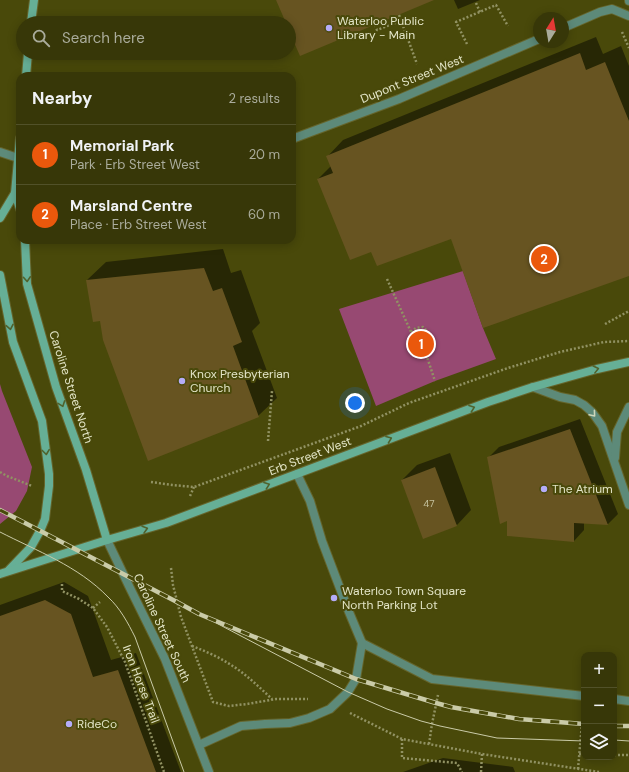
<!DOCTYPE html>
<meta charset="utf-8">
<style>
body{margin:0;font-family:"DM Sans",sans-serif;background:#3e3f12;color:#f1f3f6}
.controls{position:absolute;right:12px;bottom:12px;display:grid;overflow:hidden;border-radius:8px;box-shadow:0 2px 10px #0003}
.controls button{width:36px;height:36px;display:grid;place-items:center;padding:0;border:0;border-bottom:1px solid #515129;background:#373708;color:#f1f3f6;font:20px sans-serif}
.compass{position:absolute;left:533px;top:12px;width:36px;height:36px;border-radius:50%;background:#373708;box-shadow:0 2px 10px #0003;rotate:11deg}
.you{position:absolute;left:355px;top:403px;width:14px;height:14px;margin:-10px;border:3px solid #fff;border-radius:50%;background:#1a73e8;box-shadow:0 0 0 6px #1a73e833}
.badge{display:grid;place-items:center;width:26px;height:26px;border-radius:50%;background:#ea580c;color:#fff;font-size:13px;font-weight:700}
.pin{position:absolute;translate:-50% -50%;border:2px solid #fff;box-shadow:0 1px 4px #0006}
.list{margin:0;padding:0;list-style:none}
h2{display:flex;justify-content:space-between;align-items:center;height:52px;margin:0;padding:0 16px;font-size:17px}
h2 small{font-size:13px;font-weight:400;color:#aaac9c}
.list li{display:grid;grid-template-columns:26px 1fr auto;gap:12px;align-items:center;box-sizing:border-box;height:60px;padding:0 16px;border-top:1px solid #515129}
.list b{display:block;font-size:15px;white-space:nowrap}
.list p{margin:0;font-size:13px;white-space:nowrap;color:#aaac9c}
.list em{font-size:13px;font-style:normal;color:#aaac9c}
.icon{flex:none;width:22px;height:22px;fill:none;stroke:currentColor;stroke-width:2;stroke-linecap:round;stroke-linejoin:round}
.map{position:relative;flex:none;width:629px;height:772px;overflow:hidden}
.search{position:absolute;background:#373708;box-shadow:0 2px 10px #0003;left:16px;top:16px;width:280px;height:44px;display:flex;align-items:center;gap:10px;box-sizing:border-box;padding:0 14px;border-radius:22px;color:#aaac9c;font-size:15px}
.panel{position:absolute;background:#373708;box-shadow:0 2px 10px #0003;left:16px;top:72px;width:280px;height:172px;border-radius:12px}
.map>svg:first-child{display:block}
</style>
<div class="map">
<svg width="629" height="772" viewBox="0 0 629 772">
<rect width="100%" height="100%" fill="#49490a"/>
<g fill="#974972">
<path d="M463,271L483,328L496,359L435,381L376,406L339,309Z"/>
<path d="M0,384L2,391L32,467L27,491L16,511L0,524Z"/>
</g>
<g fill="#0007">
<path d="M454,0H480L458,9Z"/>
<path d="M596,37L603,54L621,46L629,66V275L452,237L372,251L318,179L331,166L327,157L343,140Z"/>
<path d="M223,249L231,273L241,270L260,323L252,331L277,398L258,416L101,319L87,280L106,262Z"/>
<path d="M580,419L618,514L608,524L584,523V530L574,541L508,520L488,458L499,447Z"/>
<path d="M450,453L471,510L457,525L402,480L417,465Z"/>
<path d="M64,582L88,596L111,660L136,653L181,772H0V605Z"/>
<path d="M443,758L513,767L515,772H403Z"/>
</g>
<g fill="#675421">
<path d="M276,0H434L300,56L289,31V23H286Z"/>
<path d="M580,53L586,70L605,62L629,121V276L483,328L451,239L377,266L371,252L350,260L317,179L333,173L326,156Z"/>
<path d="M204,268L213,291L222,288L242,342L233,346L259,417L148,461L103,340L100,321L93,322L86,280Z"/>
<path d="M570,429L608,525L574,523V542L507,536V521L500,524L487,457Z"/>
<path d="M435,467L457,526L423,539L401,480Z"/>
<path d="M45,600L71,614L93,677L118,670L156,772H0V616Z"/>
</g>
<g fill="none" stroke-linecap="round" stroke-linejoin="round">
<defs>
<g id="service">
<path d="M0,152L18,158"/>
<path d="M533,387L560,397L575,400L584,405L592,412L602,426L629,505"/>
<path d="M615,458L617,432L629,407"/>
<path d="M362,643L432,679L584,696"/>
<path d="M614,699L629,701"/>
<path d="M199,745L241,726L265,724L290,723L309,718L330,709L348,692L356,679L362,643L349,612L322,541L310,501L297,474"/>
</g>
<g id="minor">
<path d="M563,28L600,12L612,9L629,16"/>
<path d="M292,139L399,99L539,39"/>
</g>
<g id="tertiary">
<path d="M629,0V1"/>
<path d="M107,540L129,586L165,659L209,772"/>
</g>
<g id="secondary">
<path d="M31,23L34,0"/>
<path d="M26,76L28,53"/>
<path d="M20,138L15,193L20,209"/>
<path d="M0,218L15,193"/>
<path d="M25,240L27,284L56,387L86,470L107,540"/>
<path d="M0,275L13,342L42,421L49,474V486L45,519L40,531L31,547L9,570"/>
<path d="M0,574L107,540L166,523L488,402L533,387L597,369L629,362"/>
</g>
</defs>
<use href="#service" stroke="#65652c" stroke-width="10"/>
<use href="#minor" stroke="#65652c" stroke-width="10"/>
<use href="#tertiary" stroke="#65652c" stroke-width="10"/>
<use href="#secondary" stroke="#65652c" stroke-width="10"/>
<g stroke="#919263" stroke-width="2.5" stroke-dasharray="2 2" stroke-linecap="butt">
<path d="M476,3L480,12"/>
<path d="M399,15L417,64"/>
<path d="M375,25L377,30L400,21"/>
<path d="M622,32L629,48"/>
<path d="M467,44L456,22L496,5L508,26"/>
<path d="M387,279L411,332V340L415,346L425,351L435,381"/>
<path d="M605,324L629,311"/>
<path d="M411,332L416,328L423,327L429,333V342L425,351"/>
<path d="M268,441L272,391"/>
<path d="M0,472L7,476L32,486"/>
<path d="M151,482L172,485L194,487L361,426L409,403L508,368L560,352L604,342L629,341"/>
<path d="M190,496L194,487"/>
<path d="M171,568L173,585L181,617L213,702L229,706L247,704L276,699H308"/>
<path d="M62,584V591L79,599L93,608L107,627L125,662L164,772"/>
<path d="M93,608L100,602"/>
<path d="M192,646C205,651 219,657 231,665C246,674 259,687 272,699"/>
<path d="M350,713L402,739L482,754L599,772"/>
<path d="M402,739V758L457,763L462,772"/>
<path d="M429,744L432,724L438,695"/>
<path d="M579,754H584"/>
<path d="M614,755H629"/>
<path d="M578,769L583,712"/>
<path d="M481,772L482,754"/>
</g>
<use href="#service" stroke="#5d8a79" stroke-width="8"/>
<use href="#minor" stroke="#5d8a79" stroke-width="8"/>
<use href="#tertiary" stroke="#5d8a79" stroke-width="8"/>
<use href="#secondary" stroke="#66af96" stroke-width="8"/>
<g stroke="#cacba8" stroke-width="1">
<path d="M0,532C37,551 78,566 108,597C120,608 128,623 135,637L184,772"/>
<path d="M199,614L348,692L387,709L421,721L440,726L497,738L584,741"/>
<path d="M614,740L629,741"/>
</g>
<defs>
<g id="rail">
<path d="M0,510L177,602L199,614L356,679L436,703L451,707L519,719L584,724"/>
<path d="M614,726H629"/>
</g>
</defs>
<use href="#rail" stroke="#cacba8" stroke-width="4.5"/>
<use href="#rail" stroke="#49490a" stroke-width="3" stroke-dasharray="9" stroke-linecap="butt"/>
</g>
<defs><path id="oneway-chevron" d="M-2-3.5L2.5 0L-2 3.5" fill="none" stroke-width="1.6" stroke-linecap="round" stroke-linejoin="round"/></defs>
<g stroke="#50622d">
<use href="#oneway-chevron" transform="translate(27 279) rotate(86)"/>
<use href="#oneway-chevron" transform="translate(10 327) rotate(79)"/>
<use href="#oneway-chevron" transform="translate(596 369) rotate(-14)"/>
<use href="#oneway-chevron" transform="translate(62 404) rotate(70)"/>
<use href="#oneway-chevron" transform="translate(472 408) rotate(-20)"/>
<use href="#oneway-chevron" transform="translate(389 439) rotate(-21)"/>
<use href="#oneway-chevron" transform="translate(46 452) rotate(83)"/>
<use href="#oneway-chevron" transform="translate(267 485) rotate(-20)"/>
<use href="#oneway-chevron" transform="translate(145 529) rotate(-16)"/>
</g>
<use stroke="#cfd7bb" href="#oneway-chevron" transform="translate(593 414) rotate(50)"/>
<g fill="#b5acf8" stroke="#49490a" stroke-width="1.5">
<circle cx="329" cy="28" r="4"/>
<circle cx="182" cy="381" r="4"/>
<circle cx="544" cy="489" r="4"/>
<circle cx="334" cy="598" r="4"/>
<circle cx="69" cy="724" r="4"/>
</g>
<g text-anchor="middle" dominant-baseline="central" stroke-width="4" stroke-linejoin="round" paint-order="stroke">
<g font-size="10" fill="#c4c19e">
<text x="429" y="503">47</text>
</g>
<g font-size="12" fill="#e3e5c7" stroke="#49490a" text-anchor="start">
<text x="337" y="21">Waterloo Public<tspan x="337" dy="14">Library - Main</tspan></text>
<text x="190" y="374">Knox Presbyterian<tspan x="190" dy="14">Church</tspan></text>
<text x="552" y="489">The Atrium</text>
<text x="342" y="591">Waterloo Town Square<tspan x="342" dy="14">North Parking Lot</tspan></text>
<text x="77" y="724">RideCo</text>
</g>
<g font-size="12" fill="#e3e5c7" stroke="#49490a">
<text transform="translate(412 79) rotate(-22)">Dupont Street West</text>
<text transform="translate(71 387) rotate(72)">Caroline Street North</text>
<text transform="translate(310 456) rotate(-21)">Erb Street West</text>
<text transform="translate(162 628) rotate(65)">Caroline Street South</text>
<text transform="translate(141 684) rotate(69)">Iron Horse Trail</text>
</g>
</g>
</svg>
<div class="controls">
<button>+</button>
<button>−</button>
<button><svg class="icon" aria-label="layers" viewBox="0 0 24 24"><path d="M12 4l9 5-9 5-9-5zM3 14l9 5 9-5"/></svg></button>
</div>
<svg class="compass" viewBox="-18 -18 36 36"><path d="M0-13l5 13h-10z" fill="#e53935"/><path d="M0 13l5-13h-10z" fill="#aaac9c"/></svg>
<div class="you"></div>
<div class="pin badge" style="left:421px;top:344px">1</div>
<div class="pin badge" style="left:544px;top:259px">2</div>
<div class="search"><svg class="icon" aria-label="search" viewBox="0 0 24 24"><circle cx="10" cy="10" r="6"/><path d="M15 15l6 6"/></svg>Search here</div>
<section class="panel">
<h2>Nearby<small>2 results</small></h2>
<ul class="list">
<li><span class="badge">1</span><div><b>Memorial Park</b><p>Park · Erb Street West</p></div><em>20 m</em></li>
<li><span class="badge">2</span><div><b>Marsland Centre</b><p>Place · Erb Street West</p></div><em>60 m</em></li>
</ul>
</section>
</div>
